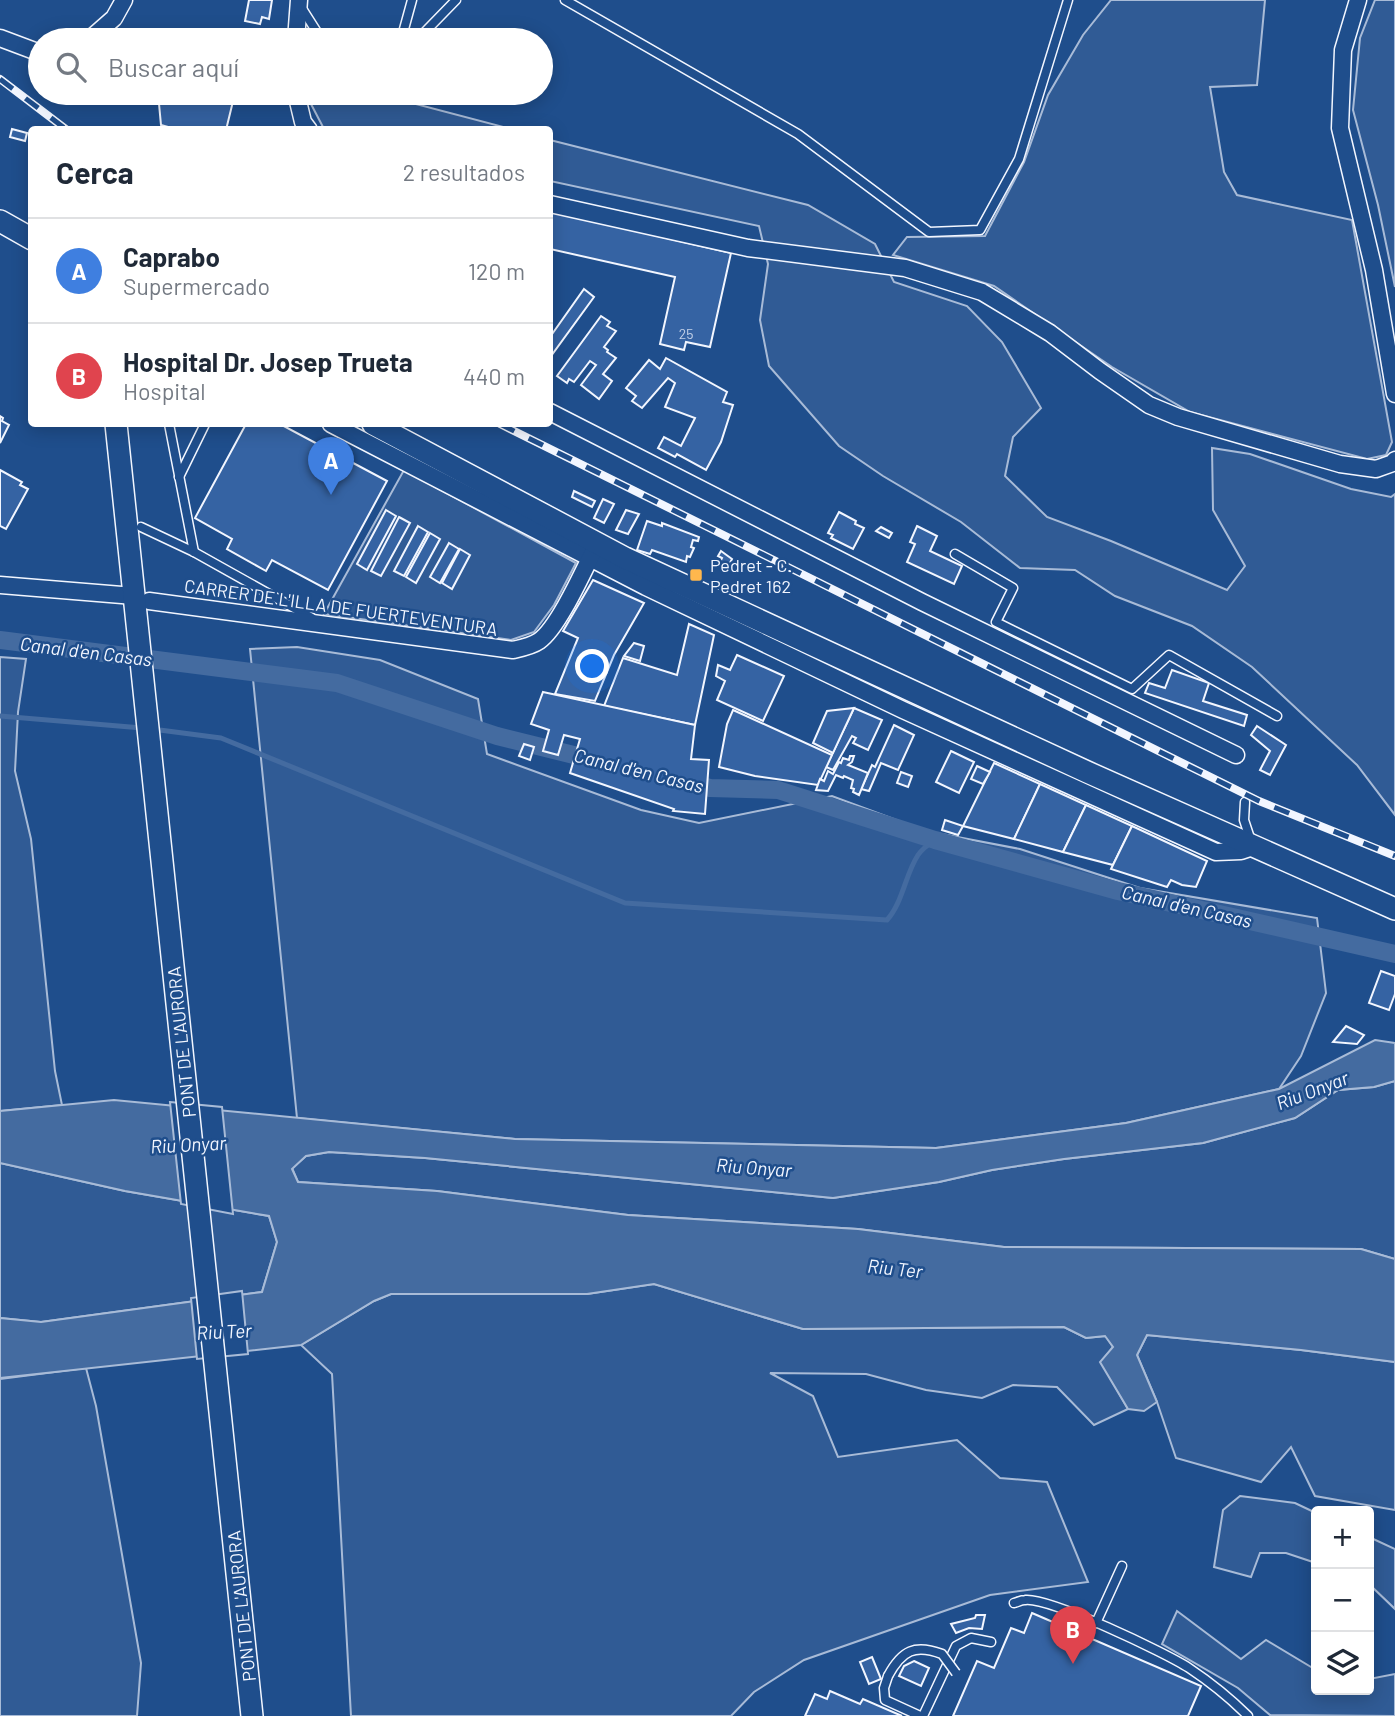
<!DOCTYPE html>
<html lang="es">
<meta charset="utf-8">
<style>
body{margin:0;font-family:Barlow,sans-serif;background:#f6f6f7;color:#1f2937}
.controls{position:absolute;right:21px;bottom:21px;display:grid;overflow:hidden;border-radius:7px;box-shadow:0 4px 18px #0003}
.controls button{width:63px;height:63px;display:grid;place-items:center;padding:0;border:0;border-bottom:2px solid #e0e1e3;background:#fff;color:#1f2937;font:35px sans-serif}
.you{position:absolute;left:593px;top:667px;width:24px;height:24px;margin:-18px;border:5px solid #fff;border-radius:50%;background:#1a73e8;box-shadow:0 0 0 10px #1a73e833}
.badge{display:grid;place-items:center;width:46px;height:46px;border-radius:50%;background:#846941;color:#fff;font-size:23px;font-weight:700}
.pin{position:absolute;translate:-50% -58px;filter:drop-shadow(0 2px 4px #0008)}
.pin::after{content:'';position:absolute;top:37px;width:24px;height:21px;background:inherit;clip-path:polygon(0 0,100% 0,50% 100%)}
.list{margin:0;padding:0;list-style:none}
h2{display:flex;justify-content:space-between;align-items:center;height:91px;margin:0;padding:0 28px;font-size:30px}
h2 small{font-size:23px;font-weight:400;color:#747a83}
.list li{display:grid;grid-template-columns:46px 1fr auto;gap:21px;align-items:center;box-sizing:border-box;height:105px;padding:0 28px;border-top:2px solid #e0e1e3}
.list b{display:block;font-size:26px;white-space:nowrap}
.list p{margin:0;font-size:23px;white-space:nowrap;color:#747a83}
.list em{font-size:23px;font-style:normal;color:#747a83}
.icon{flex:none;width:38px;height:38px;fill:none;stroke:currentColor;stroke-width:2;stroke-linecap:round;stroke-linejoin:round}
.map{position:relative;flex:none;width:1395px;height:1716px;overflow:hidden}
.search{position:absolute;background:#fff;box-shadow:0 4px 18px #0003;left:28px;top:28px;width:525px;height:77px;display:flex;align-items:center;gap:18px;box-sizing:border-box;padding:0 24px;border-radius:38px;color:#747a83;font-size:26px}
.panel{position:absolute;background:#fff;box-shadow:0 4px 18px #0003;left:28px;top:126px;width:525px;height:301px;border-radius:7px}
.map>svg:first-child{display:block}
</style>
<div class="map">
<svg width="1395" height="1716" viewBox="0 0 1395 1716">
<rect width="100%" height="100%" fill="#1f4e8c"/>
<g fill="#305b95" stroke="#a8bbd7" stroke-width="2">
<path d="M1111,0H1265L1257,85L1210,87L1224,172L1237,195L1352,220L1392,442L1386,455L1367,459L1190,412L1112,367L994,286L893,255L907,237L985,236L1024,162L1048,95L1083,35Z"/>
<path d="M1375,0H1395V287L1378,205L1353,110L1360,38Z"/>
<path d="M313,93H374L511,129H324L311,104Z"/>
<path d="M550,140L808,205L875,244L894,282L967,306L1002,342L1041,408L1013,437L1005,476L1047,517L1111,541L1227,590L1245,566L1213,510L1212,448L1250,454L1351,489L1391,497L1395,494V815L1357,765L1252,667L1192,626L1115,596L1075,570L1020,568L961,522L883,476L839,446L769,366L760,320L768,264L759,226L550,181Z"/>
<path d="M404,470L576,563L554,605L534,632L511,640L324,614Z"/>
<path d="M297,647L380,660L478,699L487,754L641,810L699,823L832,796L926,831L1020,849L1140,888L1317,918L1326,993L1301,1056L1279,1089L1126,1123L936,1148L515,1139L297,1118L250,649Z"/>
<path d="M0,657L26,659L18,712L15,771L31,839L55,1071L62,1105L0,1111Z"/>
<path d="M1395,1081V1259L1361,1249L1004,1247L858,1229L628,1215L437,1191L298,1182L292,1168L306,1156L329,1152L425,1158L833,1198L939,1182L992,1170L1064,1159L1203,1143L1295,1118L1338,1090L1374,1087Z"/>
<path d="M0,1163L125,1191L269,1216L277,1242L262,1292L41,1322L0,1318Z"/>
<path d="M654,1284L803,1329L1064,1327L1086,1338L1106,1336L1113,1347L1101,1362L1128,1409L1094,1425L1057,1387L1013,1385L982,1398L926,1390L866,1374L770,1373L813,1396L838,1457L957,1440L1000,1478L1047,1482L1088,1582L990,1595L804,1660L754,1692L731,1716H351L332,1374L301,1345L374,1301L391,1294H587Z"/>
<path d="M1147,1335L1301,1350L1395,1362V1510L1315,1496L1291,1447L1261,1482L1176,1458L1157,1402L1137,1355Z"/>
<path d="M86,1368L96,1406L141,1663L137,1716H0V1379Z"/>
<path d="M1240,1496L1295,1503L1316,1513V1563L1286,1553H1260L1251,1577L1214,1567L1223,1510Z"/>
<path d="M1369,1537L1395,1549V1609L1369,1584Z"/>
<path d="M1177,1611L1241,1659L1266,1640L1316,1670V1690H1369V1679L1395,1674V1716L1270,1715L1238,1688L1162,1644Z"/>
</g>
<path fill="#446ba0" stroke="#a8bbd7" stroke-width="2" d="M1375,1040L1395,1043V1081L1374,1087L1338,1090L1295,1118L1203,1143L1064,1159L992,1170L939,1182L833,1198L425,1158L329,1152L306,1156L292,1169L298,1182L437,1191L628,1215L858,1229L1004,1247L1361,1249L1395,1259V1362L1301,1350L1147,1335L1137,1355L1157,1402L1144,1411L1128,1409L1100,1362L1113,1347L1105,1336L1086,1338L1064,1327L803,1329L654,1284L587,1294H391L374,1301L301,1345L0,1378V1318L41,1322L262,1292L277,1242L269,1216L125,1191L0,1163V1111L114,1100L515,1139L936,1148L1126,1123L1279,1089Z"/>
<g fill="#1f4e8c" stroke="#a8bbd7" stroke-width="2">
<path d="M170,1102L222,1107L233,1214L181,1204Z"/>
<path d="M242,1291L248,1354L197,1359L191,1298Z"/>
</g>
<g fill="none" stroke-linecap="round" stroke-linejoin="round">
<g stroke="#446ba0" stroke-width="5">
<path d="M0,716L142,728"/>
<path d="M152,729L221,738L625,903L887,920C903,902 905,875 918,855C922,849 929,844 935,840"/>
</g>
<g stroke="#446ba0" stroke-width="18">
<path d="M0,640L337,683L497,736L598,761"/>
<path d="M686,782L710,788L778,790L935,840L1118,891L1395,954"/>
</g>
</g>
<g fill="#3563a3" stroke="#f2f6ff" stroke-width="2">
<path d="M249,0H272L269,19L262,17L260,24L245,21Z"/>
<path d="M158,93H235L226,130H167L168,127L161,125Z"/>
<path d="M12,129L27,133L25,141L10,137Z"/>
<path d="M550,211L731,253L710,347L686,342L684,350L660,344L675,277L550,249Z"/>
<path d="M584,289L594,297L551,356L550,354V337Z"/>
<path d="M601,316L610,322L607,326L616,331L604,347L608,350L607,352L616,358L603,374L612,381L599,399L581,385L596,365L590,361L574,382L569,379L567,383L557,376Z"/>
<path d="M666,358L727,392L723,402L733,405L721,442L706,470L677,454L675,457L658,448L664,437L681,446L695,418L665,407L675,383L668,378L642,408L632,401L636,396L626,388L649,360L660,369Z"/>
<path d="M0,416L3,418L2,421L9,425L0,443Z"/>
<path d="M246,424H280L387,481L328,590L272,560L266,571L227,549L232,539L195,518Z"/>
<path d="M0,470L22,482L20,485L28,489L6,529L0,526Z"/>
<path d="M574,491L595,501L592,507L572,497Z"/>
<path d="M603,499L614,504L604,523L594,518Z"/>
<path d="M386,510L396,516L367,570L357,564Z"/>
<path d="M626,510L639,514L628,534L616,530Z"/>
<path d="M839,512L856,521L855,524L864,528L853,549L831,538L833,535L828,533Z"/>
<path d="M399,517L410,523L381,576L371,571Z"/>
<path d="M647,521L662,526V523L699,537L698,541L693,540L691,547L694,548L690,557L687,556L686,562L652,550L650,554L637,550Z"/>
<path d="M418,526L428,532L404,576L394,571Z"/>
<path d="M917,526L937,536L930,551L962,566L954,584L907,562L915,544L910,542Z"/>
<path d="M881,527L892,533L889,538L876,531Z"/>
<path d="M430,533L440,539L416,583L406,577Z"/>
<path d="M449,543L459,549L440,583L430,577Z"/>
<path d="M460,549L470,555L452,589L442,583Z"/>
<path d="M721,551L732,559L729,565L720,562L722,558L718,556Z"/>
<path d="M593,580L644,603L614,655L595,701L555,694L578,638L563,631Z"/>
<path d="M689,624L714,635L695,725L604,706L623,658L677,675Z"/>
<path d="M634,643L644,646L640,661L624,656Z"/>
<path d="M737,655L784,676L763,721L717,700L725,681L716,676L718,665L730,670Z"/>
<path d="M1172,670L1209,683L1203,701L1247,715L1244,726L1145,693L1149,683L1165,688Z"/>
<path d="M543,692L695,725L691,759L709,760L705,814L673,811L674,809L570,773L580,739L564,735L558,755L543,751L549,730L531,724Z"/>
<path d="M854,708L882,720L868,750L853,743L856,738L852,736L833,770L826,767Z"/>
<path d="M854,708L833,753L813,743L827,711Z"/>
<path d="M733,710L832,755L818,785L755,776L719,767L727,724Z"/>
<path d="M894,725L914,735L898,770L881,763L869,791L861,789L872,765L875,767Z"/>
<path d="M1257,726L1286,745L1270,775L1260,770L1270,751L1251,735Z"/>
<path d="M524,744L534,747L530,760L519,756Z"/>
<path d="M951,751L974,762L959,793L936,782Z"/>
<path d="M850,756H854L852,762L848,765L868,773L859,795L853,792L854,789L851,788L853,780L844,776L843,778L836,775L828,791L816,790L820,779L824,781L828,771L833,774L839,762L841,763L843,758L849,760Z"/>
<path d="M994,763L1040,784L1014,839L963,826Z"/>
<path d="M977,766L990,772L983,784L971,779Z"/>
<path d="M901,772L912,776L908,787L897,783Z"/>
<path d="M1040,784L1086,805L1063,852L1014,839Z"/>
<path d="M1086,805L1132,826L1113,865L1063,852Z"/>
<path d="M945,820L963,826L958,835L942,830Z"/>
<path d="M1132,826L1207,861L1196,887L1182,885L1171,880L1167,887L1111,869Z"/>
<path d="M1381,971L1395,976V994L1389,1010L1369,1003Z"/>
<path d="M1346,1026L1364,1035L1357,1044L1333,1042Z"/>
<path d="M1032,1613L1201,1686L1188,1716H953L977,1661L994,1668L1011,1628L1024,1633Z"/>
<path d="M976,1615H985L982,1629L969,1628L956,1633L951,1624L975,1618Z"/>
<path d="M872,1657L881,1679L869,1684L860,1662Z"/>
<path d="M914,1661L929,1668L921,1686L899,1676L904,1666Z"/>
<path d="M830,1691L860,1704L863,1699L902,1716H805L815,1694L827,1699Z"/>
</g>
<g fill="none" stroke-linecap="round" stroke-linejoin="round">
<defs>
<g id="lane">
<path d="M565,0L798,134L929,232L980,230L1019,159L1068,0"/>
<path d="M301,7L322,40"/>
<path d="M401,40L412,0"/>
<path d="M417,40L456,0"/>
<path d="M169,424L194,552"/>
<path d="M179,477L205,424"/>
<path d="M141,527L194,552L312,618"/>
<path d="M955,554L1013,588L996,622L1132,689L1169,655L1277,716"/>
<path d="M1245,802L1244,820L1251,841"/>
<path d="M1014,1603C1018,1602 1021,1600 1025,1600C1049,1597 1166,1653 1189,1668C1210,1682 1230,1698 1248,1716"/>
<path d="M1096,1623L1122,1566"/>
<path d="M888,1676L884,1688L885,1700L920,1716"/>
<path d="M923,1716L956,1646L971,1638L991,1642"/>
</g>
<g id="street">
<path d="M1358,0L1343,50L1340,128L1374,270L1395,394"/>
<path d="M0,38L40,53"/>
<path d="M89,40L114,18L124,0"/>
<path d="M296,40L299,0"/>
<path d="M296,93L303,122L309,130"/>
<path d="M550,204L748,248L905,268L982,292L1050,333L1100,371L1149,405L1178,417L1340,464L1376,469L1393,463L1395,460"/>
<path d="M550,412L922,602L1236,755"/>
<path d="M331,424L646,587L903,710L1216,852L1241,851L1253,847"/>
<path d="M0,585L134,596"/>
<path d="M149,601L513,650C522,648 532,646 539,641C558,628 583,572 594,550"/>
</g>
<g id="secondary">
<path d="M0,221L32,239"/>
<path d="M116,424L252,1716"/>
<path d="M373,424L625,558L1087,772L1395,909"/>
</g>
</defs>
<use href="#lane" stroke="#f2f6ff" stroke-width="11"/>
<use href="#street" stroke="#f2f6ff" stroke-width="19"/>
<use href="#secondary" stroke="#f2f6ff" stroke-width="24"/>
<use href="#lane" stroke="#1f4e8c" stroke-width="8"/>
<use href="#street" stroke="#1f4e8c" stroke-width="16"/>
<use href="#secondary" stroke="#1f4e8c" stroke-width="21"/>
<defs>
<g id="rail">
<path d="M0,79L67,130"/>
<path d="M500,424L1259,801L1395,856"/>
</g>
</defs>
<use href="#rail" stroke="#f2f6ff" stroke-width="8"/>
<use href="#rail" stroke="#1f4e8c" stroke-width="5" stroke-dasharray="16" stroke-linecap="butt"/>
<defs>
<path id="lane-bridge" d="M888,1676C902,1650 915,1644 942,1654L956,1673"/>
</defs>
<use href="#lane-bridge" stroke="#f2f6ff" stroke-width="11" stroke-linecap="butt"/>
<use href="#lane-bridge" stroke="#1f4e8c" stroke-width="8"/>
</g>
<rect fill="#ffb74d" stroke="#1f4e8c" stroke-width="2.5" x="689" y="568" width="14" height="14" rx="3.5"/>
<g text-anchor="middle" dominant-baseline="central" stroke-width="5" stroke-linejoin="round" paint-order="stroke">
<g font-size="14" fill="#c3d1e8">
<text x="686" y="333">25</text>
</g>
<g font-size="18" fill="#f2f6ff" stroke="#1f4e8c" text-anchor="start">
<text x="710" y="565">Pedret - C.<tspan x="710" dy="21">Pedret 162</tspan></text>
</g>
<g font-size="18" fill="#f2f6ff" stroke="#1f4e8c">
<text transform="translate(341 607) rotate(8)">CARRER DE L'ILLA DE FUERTEVENTURA</text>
<text transform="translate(181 1042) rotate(-96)">PONT DE L'AURORA</text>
<text transform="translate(241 1606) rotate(-96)">PONT DE L'AURORA</text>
</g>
<g font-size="19" font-style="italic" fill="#f2f6ff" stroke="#1f4e8c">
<text transform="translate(86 651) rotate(7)">Canal d'en Casas</text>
<text transform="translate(639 770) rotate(14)">Canal d'en Casas</text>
<text transform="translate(1187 906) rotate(13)">Canal d'en Casas</text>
<text transform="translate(1312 1090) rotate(-21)">Riu Onyar</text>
<text transform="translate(188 1144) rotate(-3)">Riu Onyar</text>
<text transform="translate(754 1167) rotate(4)">Riu Onyar</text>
<text transform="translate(895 1268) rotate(6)">Riu Ter</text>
<text transform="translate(224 1331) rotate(-3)">Riu Ter</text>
</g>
</g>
</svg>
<div class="controls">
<button>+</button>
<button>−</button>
<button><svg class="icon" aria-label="layers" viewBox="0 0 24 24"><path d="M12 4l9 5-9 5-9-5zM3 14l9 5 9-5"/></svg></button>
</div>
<div class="you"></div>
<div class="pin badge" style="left:331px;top:495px;background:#3f7fe0">A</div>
<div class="pin badge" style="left:1073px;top:1664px;background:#e0444e">B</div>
<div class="search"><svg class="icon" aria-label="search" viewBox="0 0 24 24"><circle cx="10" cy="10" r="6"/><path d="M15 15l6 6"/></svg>Buscar aquí</div>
<section class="panel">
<h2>Cerca<small>2 resultados</small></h2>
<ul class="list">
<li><span class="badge" style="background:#3f7fe0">A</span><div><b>Caprabo</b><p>Supermercado</p></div><em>120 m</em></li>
<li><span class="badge" style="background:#e0444e">B</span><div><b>Hospital Dr. Josep Trueta</b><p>Hospital</p></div><em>440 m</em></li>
</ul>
</section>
</div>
